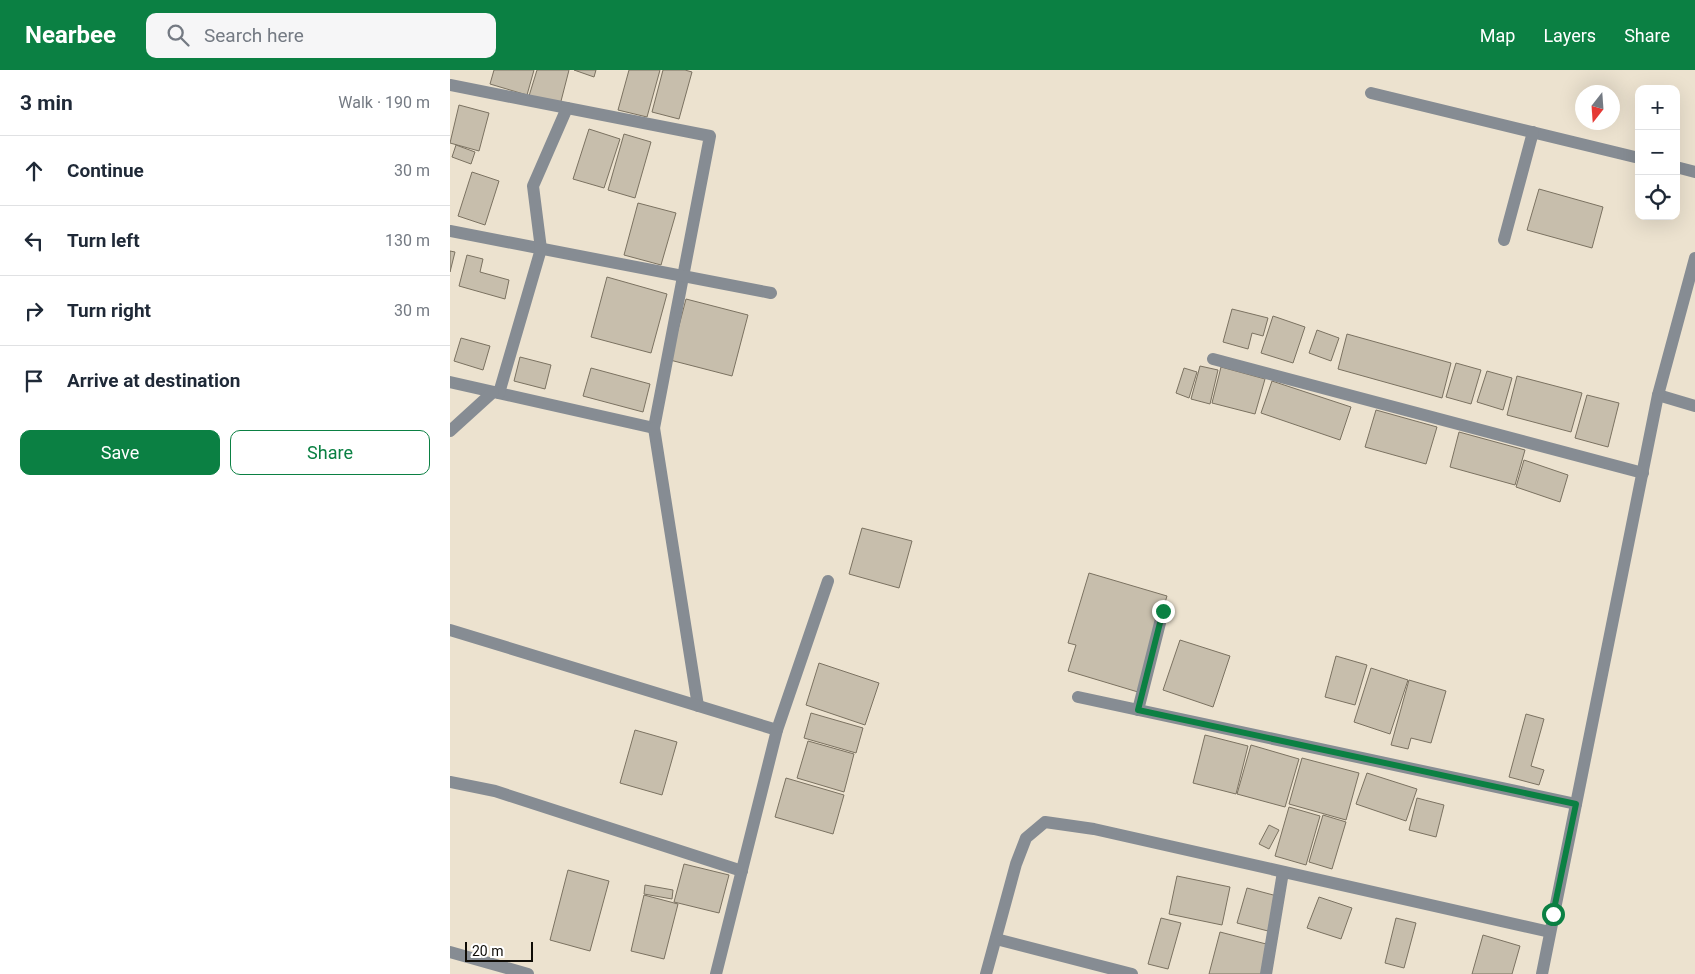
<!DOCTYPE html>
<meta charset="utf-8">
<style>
body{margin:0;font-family:Roboto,sans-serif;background:#f6f6f7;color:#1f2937}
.controls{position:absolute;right:15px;top:15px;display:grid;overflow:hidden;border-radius:10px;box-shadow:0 5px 20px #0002}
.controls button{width:45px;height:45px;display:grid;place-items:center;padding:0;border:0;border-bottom:1px solid #e0e1e3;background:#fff;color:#1f2937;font:25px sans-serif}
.compass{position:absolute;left:1125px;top:15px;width:45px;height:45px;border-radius:50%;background:#fff;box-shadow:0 5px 20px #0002;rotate:197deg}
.scale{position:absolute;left:15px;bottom:12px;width:68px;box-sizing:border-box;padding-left:5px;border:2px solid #0f0c06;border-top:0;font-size:14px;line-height:18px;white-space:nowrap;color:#0f0c06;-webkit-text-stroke:4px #fff;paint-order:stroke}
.stop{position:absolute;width:15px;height:15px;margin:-11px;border:4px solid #0b8043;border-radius:50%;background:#fff}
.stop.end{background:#0b8043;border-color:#fff;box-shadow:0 1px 5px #0008}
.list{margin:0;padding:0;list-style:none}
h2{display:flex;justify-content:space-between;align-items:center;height:65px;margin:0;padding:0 20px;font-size:21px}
h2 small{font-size:16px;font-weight:400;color:#747a83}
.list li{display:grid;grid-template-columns:32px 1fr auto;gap:15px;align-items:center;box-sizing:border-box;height:70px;padding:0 20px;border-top:1px solid #e0e1e3}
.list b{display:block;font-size:19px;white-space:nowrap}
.list em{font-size:16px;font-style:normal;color:#747a83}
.actions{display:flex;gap:10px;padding:15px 20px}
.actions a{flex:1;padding:11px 0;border:1px solid #0b8043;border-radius:10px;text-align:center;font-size:18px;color:#0b8043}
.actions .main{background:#0b8043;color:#fff}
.icon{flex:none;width:28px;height:28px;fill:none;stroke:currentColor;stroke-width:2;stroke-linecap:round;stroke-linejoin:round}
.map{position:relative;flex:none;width:1245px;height:904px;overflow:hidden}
header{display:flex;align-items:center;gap:30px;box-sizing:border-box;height:70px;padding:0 25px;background:#0b8043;color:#fff}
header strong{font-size:24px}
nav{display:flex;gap:28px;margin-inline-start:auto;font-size:18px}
.search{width:350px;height:45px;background:#f6f6f7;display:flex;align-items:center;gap:12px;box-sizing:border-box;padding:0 18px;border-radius:10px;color:#747a83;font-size:19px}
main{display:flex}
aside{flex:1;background:#fff}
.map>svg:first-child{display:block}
</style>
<header>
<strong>Nearbee</strong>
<div class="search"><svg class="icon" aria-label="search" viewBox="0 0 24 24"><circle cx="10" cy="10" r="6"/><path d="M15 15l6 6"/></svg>Search here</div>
<nav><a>Map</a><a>Layers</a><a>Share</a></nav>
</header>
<main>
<aside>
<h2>3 min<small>Walk · 190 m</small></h2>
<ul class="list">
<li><svg class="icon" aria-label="ahead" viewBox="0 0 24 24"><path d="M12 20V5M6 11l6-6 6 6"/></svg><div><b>Continue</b></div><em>30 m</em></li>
<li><svg class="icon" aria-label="left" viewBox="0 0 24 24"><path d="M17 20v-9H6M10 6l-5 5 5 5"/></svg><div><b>Turn left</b></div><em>130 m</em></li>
<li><svg class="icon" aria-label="right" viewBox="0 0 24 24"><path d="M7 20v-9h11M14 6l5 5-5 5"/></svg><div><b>Turn right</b></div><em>30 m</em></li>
<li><svg class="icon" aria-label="arrive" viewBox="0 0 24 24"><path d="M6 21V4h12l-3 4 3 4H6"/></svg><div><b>Arrive at destination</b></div></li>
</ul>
<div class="actions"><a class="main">Save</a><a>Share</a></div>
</aside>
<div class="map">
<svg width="1245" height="904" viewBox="0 0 1245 904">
<rect width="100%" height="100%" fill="#ece2cf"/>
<g fill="#c7beac" stroke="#7b7261">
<path d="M44,0H84L77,25L40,14Z"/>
<path d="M87,0H119L110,35L79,26Z"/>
<path d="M124,0H146L144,7Z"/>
<path d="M179,0H210L197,47L168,40Z"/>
<path d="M213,0H235L242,2L229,49L202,42Z"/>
<path d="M9,35L39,43L29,81L0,73Z"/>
<path d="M139,59L170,69L154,118L123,109Z"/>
<path d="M174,64L201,72L185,128L158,120Z"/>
<path d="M6,75L25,82L21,94L2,87Z"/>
<path d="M22,102L49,111L35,155L8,146Z"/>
<path d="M1089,119L1153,137L1142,178L1077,160Z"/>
<path d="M188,133L226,143L211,195L174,185Z"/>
<path d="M0,181L5,182L0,202Z"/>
<path d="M17,185L33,189L30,202L59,210L55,229L9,216Z"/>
<path d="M157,207L217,224L201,283L141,267Z"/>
<path d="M236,229L298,245L282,306L220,290Z"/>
<path d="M782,239L818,248L813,266L802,263L798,279L773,272Z"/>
<path d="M823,246L855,257L843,293L811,283Z"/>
<path d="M867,260L889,268L881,291L859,283Z"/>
<path d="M897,264L1001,293L992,328L888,299Z"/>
<path d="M11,268L40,276L33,300L4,291Z"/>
<path d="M70,287L101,295L95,319L64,311Z"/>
<path d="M1006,293L1031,300L1021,334L996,327Z"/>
<path d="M750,296L768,300L760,334L741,329Z"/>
<path d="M771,297L815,309L805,344L762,333Z"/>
<path d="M141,298L200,314L193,342L133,326Z"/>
<path d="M734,298L747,302L739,328L726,323Z"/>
<path d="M1037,301L1062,308L1053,340L1027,332Z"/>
<path d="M1067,306L1132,323L1121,362L1057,345Z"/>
<path d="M822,311L901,337L890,370L811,343Z"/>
<path d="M1137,325L1169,333L1158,377L1125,368Z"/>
<path d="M926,340L987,357L976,394L915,377Z"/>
<path d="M1009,362L1075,380L1065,415L1000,397Z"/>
<path d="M1074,390L1118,405L1110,432L1066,417Z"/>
<path d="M412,458L462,471L449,518L399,504Z"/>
<path d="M639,503L717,526L688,622L618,601L626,575L618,573Z"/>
<path d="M730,570L780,586L763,637L713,620Z"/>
<path d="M886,586L917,595L905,635L875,627Z"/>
<path d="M369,593L429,613L415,655L356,635Z"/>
<path d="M921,598L958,610L940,664L904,652Z"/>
<path d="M959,610L996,621L981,673L961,668L958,679L941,675Z"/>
<path d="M361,643L413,658L406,683L354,668Z"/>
<path d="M1076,644L1094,649L1081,696L1094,700L1089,715L1059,707Z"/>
<path d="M185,660L227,672L212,725L170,713Z"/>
<path d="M755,665L798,676L786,724L743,713Z"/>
<path d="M358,671L404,684L394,722L347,708Z"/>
<path d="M801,675L849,689L835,737L787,724Z"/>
<path d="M852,688L909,703L896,750L839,734Z"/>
<path d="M917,703L967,719L956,751L906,734Z"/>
<path d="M336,708L394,725L383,764L325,747Z"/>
<path d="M967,728L994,735L986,767L959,760Z"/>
<path d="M839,737L870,746L856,795L825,786Z"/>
<path d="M873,745L896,752L882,799L859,792Z"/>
<path d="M819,755L829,760L819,779L809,774Z"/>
<path d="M234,794L279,805L269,843L224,832Z"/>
<path d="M118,800L159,811L140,881L100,870Z"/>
<path d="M727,806L780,817L772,855L719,844Z"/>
<path d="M195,815L223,820L222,829L194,824Z"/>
<path d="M797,818L827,826L818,861L787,853Z"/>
<path d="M194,825L228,834L214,889L181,881Z"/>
<path d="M869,827L902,838L891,869L857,858Z"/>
<path d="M711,848L731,853L718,899L698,894Z"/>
<path d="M946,848L966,853L954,898L935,893Z"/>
<path d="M770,862L820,875L812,904H759Z"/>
<path d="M1033,865L1070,876L1062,904H1022Z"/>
</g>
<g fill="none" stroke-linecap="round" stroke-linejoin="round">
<g stroke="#868c93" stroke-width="12">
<path d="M0,15L260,66L204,358L0,312"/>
<path d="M921,23L1189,88"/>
<path d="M1226,97L1245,102"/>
<path d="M0,161L321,223"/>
<path d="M1054,170L1083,62"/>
<path d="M763,289L1193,403"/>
<path d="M49,323L91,179L83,116L117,38"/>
<path d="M1208,325L1245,336"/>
<path d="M204,358L248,636"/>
<path d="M0,361L43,322"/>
<path d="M0,560L327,660"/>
<path d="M628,627L1126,734"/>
<path d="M688,640L713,541"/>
<path d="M0,712L45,721L292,801"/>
<path d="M546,869L682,904"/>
<path d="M0,882L78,904"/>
<path d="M266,904L327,660L378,511"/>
<path d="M536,904L566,794L576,768L595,752L644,759L1100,862"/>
<path d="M816,904L833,802"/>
<path d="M1092,904L1208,325L1245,188"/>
</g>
</g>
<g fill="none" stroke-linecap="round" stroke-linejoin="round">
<path stroke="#0b8043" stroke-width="6" d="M713,541L688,640L1126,734L1103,844"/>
</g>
</svg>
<div class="controls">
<button>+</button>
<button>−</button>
<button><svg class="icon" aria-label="locate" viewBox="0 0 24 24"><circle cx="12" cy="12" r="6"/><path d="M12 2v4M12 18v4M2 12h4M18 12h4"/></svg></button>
</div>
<svg class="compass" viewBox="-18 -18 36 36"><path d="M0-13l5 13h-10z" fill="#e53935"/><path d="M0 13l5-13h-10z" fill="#747a83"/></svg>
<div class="scale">20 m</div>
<div class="stop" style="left:1103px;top:844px"></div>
<div class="stop end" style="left:713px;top:541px"></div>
</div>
</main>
